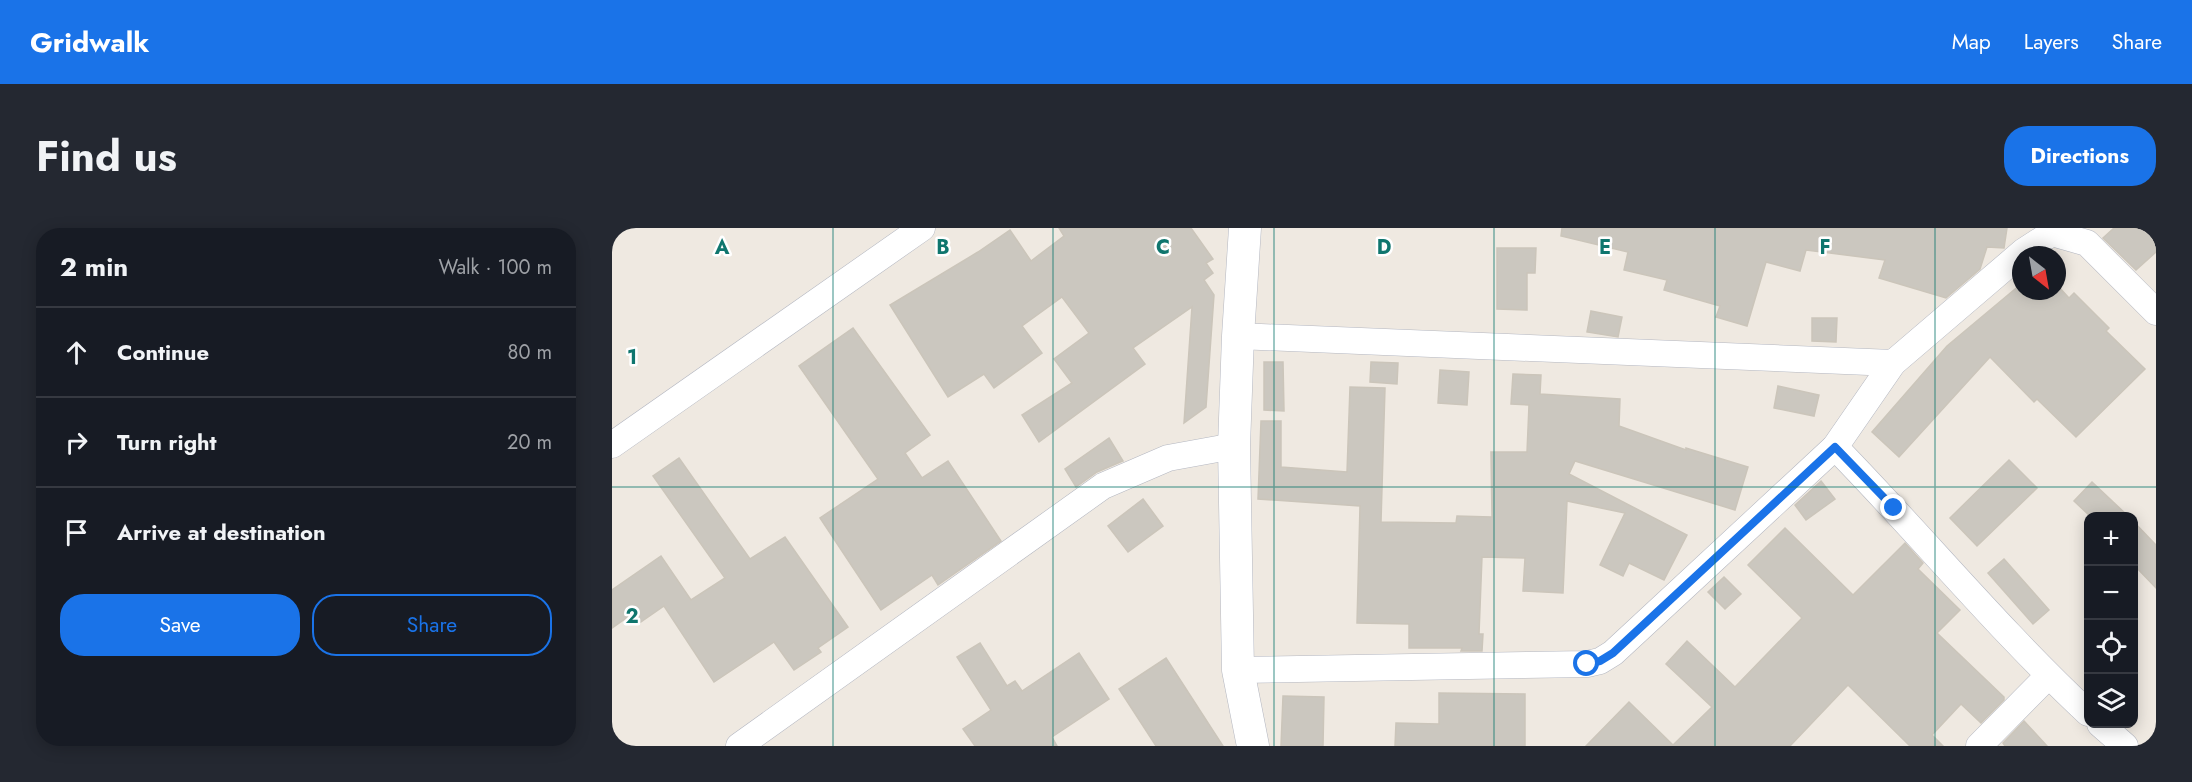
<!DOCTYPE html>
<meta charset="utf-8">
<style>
body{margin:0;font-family:Jost,sans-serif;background:#242831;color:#f1f3f6}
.controls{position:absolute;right:18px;bottom:18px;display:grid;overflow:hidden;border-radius:12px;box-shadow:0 3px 15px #0003}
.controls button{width:54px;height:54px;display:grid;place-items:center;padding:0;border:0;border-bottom:2px solid #363941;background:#171b24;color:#f1f3f6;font:30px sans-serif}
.compass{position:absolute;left:1400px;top:18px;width:54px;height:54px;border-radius:50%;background:#171b24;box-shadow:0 3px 15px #0003;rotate:149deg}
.stop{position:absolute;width:18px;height:18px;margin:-14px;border:4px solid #1a73e8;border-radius:50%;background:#fff}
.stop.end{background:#1a73e8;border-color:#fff;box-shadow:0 2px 6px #0008}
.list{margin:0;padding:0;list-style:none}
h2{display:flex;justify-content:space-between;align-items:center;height:78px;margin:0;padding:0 24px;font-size:26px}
h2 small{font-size:20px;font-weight:400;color:#9ea1a6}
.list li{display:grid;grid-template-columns:39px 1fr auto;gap:18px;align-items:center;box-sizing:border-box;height:90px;padding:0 24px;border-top:2px solid #363941}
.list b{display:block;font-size:22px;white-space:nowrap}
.list em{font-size:20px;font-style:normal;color:#9ea1a6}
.actions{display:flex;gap:12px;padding:18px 24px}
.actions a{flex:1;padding:14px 0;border:2px solid #1a73e8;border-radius:24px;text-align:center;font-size:21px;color:#1a73e8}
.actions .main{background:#1a73e8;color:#fff}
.icon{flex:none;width:33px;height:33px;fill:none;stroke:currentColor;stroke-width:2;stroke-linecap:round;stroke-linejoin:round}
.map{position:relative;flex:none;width:1544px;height:518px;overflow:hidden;border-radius:24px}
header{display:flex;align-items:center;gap:36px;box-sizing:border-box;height:84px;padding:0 30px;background:#1a73e8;color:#fff}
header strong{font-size:28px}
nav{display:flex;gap:33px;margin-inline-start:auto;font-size:21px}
.intro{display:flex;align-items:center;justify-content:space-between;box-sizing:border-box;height:144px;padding:0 36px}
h1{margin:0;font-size:42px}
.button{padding:15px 27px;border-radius:24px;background:#1a73e8;color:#fff;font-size:21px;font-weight:700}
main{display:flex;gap:36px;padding:0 36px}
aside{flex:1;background:#171b24;border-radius:24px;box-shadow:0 3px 15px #0003}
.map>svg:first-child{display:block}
</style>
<header>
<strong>Gridwalk</strong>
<nav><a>Map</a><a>Layers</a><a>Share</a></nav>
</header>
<div class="intro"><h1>Find us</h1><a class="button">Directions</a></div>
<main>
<aside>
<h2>2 min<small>Walk · 100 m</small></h2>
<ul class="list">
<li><svg class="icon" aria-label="ahead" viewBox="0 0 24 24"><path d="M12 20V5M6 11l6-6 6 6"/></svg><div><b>Continue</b></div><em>80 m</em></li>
<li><svg class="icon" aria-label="right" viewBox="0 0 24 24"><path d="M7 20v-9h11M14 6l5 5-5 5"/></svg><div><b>Turn right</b></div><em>20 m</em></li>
<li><svg class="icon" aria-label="arrive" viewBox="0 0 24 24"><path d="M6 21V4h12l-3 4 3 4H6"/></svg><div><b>Arrive at destination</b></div></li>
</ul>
<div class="actions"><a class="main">Save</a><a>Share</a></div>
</aside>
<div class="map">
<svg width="1544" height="518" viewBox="0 0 1544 518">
<rect width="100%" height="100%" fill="#efe9e1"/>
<g fill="#cbc7bf" stroke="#cbc5ba" stroke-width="1.5">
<path d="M447,0H579L601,31L594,35L601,45L592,52L602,67L594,179L572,195L580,79L521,120L533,136L427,214L410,187L460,155L442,131L477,105L450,69L410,98L430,125L382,160L372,146L336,169L278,77L366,24L398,2L419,33L452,8Z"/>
<path d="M950,0H1395L1392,20L1375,19L1368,41L1334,70L1267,50L1273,32L1194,22L1188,43L1154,34L1135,98L1104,89L1108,78L1052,62L1055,52L1012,42L1016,24L949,8Z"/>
<path d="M1502,0H1544V24L1524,42L1491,10Z"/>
<path d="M885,20H924L923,45H915V82L885,81Z"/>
<path d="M1409,56V63H1445V57L1457,70L1462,65L1497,100L1494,103L1533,141L1464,209L1425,171L1422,174L1378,129L1287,229L1260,204L1335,118Z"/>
<path d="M979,83L1010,89L1006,109L975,104Z"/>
<path d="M1200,90H1225L1224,114L1200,113Z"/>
<path d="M241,100L318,207L293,225L310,250L336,233L389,313L326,357L320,347L269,382L208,290L266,251L187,138Z"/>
<path d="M652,134H671L672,183L652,182Z"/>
<path d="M759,134L786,135L785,156L758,154Z"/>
<path d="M828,142L857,144L855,177L826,175Z"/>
<path d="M901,146L929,147L928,166L1008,171L1007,198L1074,222V220L1136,239L1123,282L963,233L957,246L1075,307L1052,352L1017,335L1011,348L988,337L1013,285L955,273L951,365L911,363L913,330L870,329L867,406H871L870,423H849L850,420H797V396L745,395L748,278L646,271L649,193H669V239L735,244L738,159L773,160L769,294L844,295L845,288L880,289L879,224H915L917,177L899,176Z"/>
<path d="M1166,158L1207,167L1202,188L1162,180Z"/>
<path d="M497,210L511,233L485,244L464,259L453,241Z"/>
<path d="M67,230L138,331L173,309L236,399L206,420L209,424L182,442L162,414L102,454L52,378L26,396L20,386L0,400V362L49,328L79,372L113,350L41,248Z"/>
<path d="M1397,232L1425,260L1365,318L1338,290Z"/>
<path d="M1209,253L1223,271L1194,292L1183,277Z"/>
<path d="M1480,254L1516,288H1478L1462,273Z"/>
<path d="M531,271L551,298L516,324L496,298Z"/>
<path d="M1521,293L1544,317V360L1521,336Z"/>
<path d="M1173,300L1241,367L1293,315L1311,335L1306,341L1348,382L1325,405L1392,469V472L1369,495L1349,476L1320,507L1331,518H1298L1236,457L1178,518H974L1017,474L1061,517L1100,479L1054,436L1075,413L1123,459L1190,390L1136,337Z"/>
<path d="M1392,331L1437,382L1421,396L1376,345Z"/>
<path d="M1112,349L1129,366L1113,381L1096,364Z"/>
<path d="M368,415L395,458L403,453L410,463L467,425L497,471L440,509L445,518H363L351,501L379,482L345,429Z"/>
<path d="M554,430L611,518H544L507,461Z"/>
<path d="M827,465L913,466V518H783L784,495L827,496Z"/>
<path d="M671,468L712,469L711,518H669Z"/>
<path d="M1412,493L1435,518H1393L1391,515Z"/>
</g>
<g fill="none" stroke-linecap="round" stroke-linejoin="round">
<defs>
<g id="minor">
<path d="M626,108L1281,135L1412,23L1440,5L1475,15L1544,84"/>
<path d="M1281,135L1223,219C1309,307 1387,402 1476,485"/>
<path d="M0,217L310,0"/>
<path d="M626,442L975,436L988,433L1001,425L1223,219"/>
<path d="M1488,496L1513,518"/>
<path d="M127,518L491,258L556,230L622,218"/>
<path d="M1367,518L1436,448"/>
</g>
<path id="tertiary" d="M633,0L626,108L622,218L626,442L641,518"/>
</defs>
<use href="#minor" stroke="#b4b7c1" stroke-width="27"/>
<use href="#tertiary" stroke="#b4b7c1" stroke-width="33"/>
<use href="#minor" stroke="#fff" stroke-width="26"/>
<use href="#tertiary" stroke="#fff" stroke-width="32"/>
</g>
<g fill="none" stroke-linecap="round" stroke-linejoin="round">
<path stroke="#1a73e8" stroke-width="8" d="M975,436L988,433L1001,425L1223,219L1282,280"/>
</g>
<path fill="none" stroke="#0f766e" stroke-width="1.5" stroke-opacity="0.55" d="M221,0V518M441,0V518M662,0V518M882,0V518M1103,0V518M1323,0V518M0,259H1544"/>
<g font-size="20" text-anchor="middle" font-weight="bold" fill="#0f766e" stroke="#fff" stroke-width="5" stroke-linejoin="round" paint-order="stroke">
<text x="110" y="26">A</text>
<text x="331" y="26">B</text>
<text x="551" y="26">C</text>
<text x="772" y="26">D</text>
<text x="993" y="26">E</text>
<text x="1213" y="26">F</text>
<text x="20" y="136">1</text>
<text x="20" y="395">2</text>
</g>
</svg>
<div class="controls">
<button>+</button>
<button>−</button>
<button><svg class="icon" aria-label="locate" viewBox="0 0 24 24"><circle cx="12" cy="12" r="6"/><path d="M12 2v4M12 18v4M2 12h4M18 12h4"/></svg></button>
<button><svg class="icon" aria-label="layers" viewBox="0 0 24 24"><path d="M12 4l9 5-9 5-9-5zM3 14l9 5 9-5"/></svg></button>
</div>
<svg class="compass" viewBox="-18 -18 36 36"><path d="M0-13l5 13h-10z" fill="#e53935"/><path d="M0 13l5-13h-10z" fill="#9ea1a6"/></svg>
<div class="stop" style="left:975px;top:436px"></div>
<div class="stop end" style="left:1282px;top:280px"></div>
</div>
</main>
